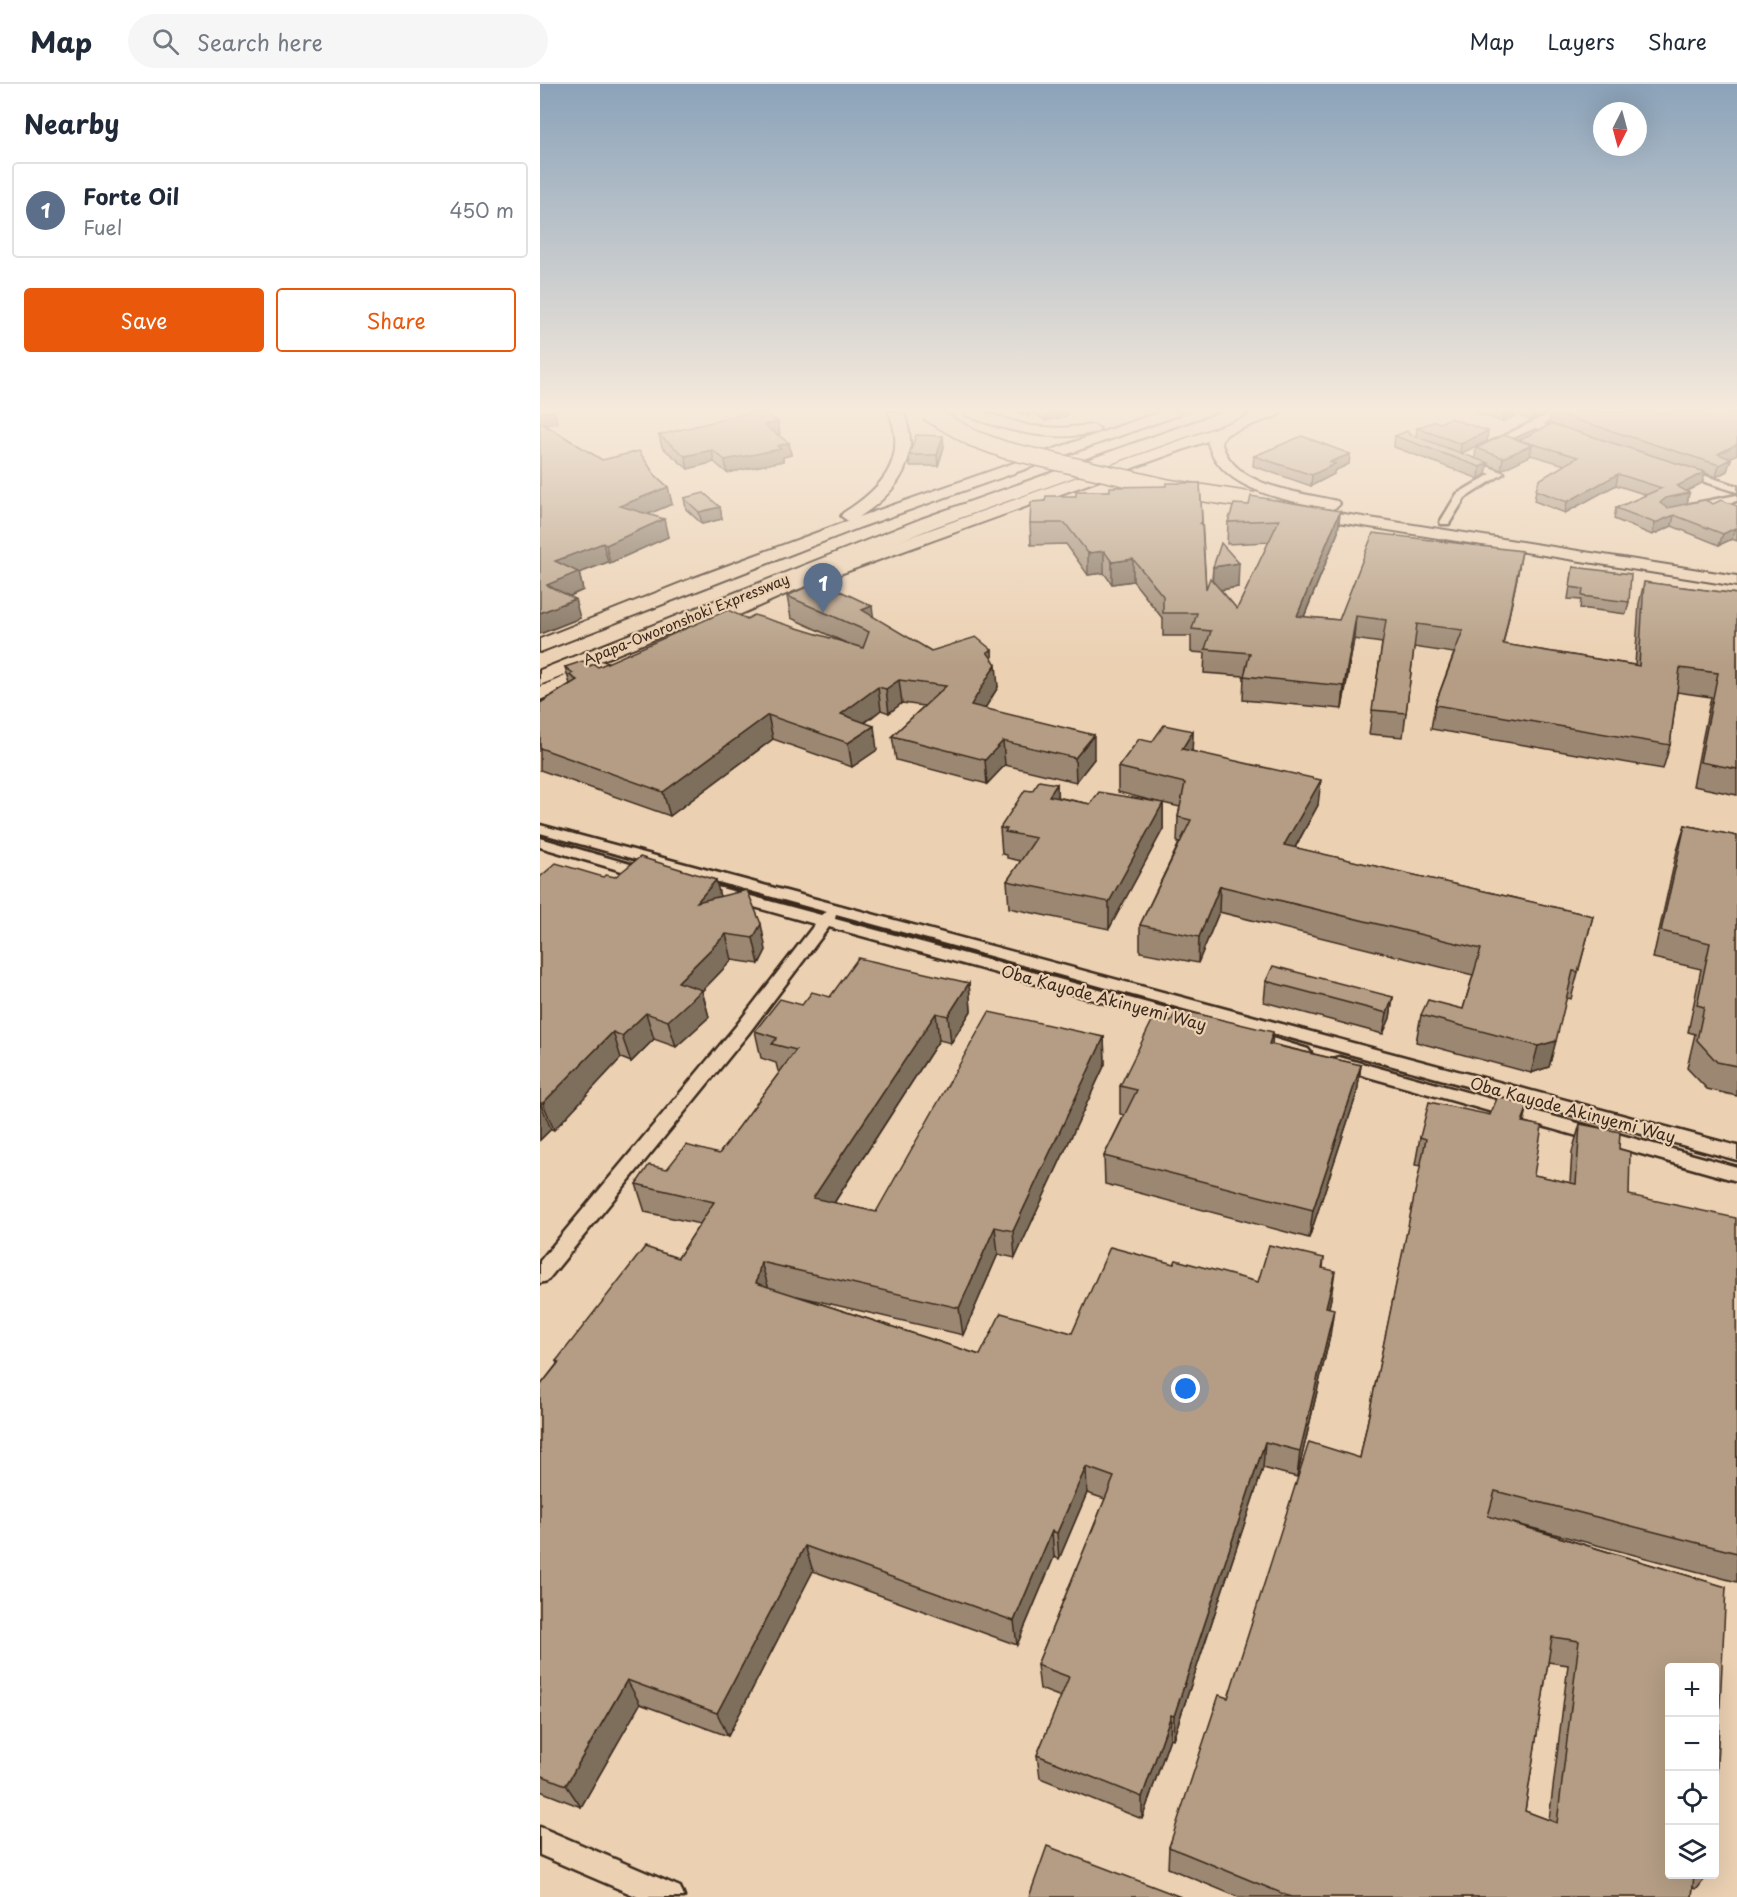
<!DOCTYPE html>
<meta charset="utf-8">
<style>
body{margin:0;font-family:"Playpen Sans",sans-serif;background:#f6f6f7;color:#1f2937}
.controls{position:absolute;right:18px;bottom:18px;display:grid;overflow:hidden;border-radius:6px;box-shadow:0 6px 24px #0002}
.controls button{width:54px;height:54px;display:grid;place-items:center;padding:0;border:0;border-bottom:2px solid #e0e1e3;background:#fff;color:#1f2937;font:30px sans-serif}
.compass{position:absolute;left:1053px;top:18px;width:54px;height:54px;border-radius:50%;background:#fff;box-shadow:0 6px 24px #0002;rotate:186deg}
.you{position:absolute;left:646px;top:1305px;width:21px;height:21px;margin:-15px;border:4px solid #fff;border-radius:50%;background:#1a73e8;box-shadow:0 0 0 9px #1a73e833}
.badge{display:grid;place-items:center;width:39px;height:39px;border-radius:50%;background:#ea580c;color:#fff;font-size:20px;font-weight:700}
.pin{position:absolute;translate:-50% -50px;filter:drop-shadow(0 2px 3px #0008)}
.pin::after{content:'';position:absolute;top:32px;width:21px;height:18px;background:inherit;clip-path:polygon(0 0,100% 0,50% 100%)}
.list{margin:0;padding:0;list-style:none}
h2{display:flex;justify-content:space-between;align-items:center;height:78px;margin:0;padding:0 24px;font-size:26px}
h2 small{font-size:20px;font-weight:400;color:#747a83}
.list li{display:grid;grid-template-columns:39px 1fr auto;gap:18px;align-items:center;box-sizing:border-box;height:96px;margin:0 12px 12px;padding:0 12px;border:2px solid #e0e1e3;border-radius:6px}
.list b{display:block;font-size:22px;white-space:nowrap}
.list p{margin:0;font-size:20px;white-space:nowrap;color:#747a83}
.list em{font-size:20px;font-style:normal;color:#747a83}
.actions{display:flex;gap:12px;padding:18px 24px}
.actions a{flex:1;padding:14px 0;border:2px solid #ea580c;border-radius:6px;text-align:center;font-size:21px;color:#ea580c}
.actions .main{background:#ea580c;color:#fff}
.icon{flex:none;width:33px;height:33px;fill:none;stroke:currentColor;stroke-width:2;stroke-linecap:round;stroke-linejoin:round}
.map{position:relative;flex:none;width:1197px;height:1813px;overflow:hidden}
header{display:flex;align-items:center;gap:36px;box-sizing:border-box;height:84px;padding:0 30px;background:#fff;border-bottom:2px solid #e0e1e3}
header strong{font-size:28px}
nav{display:flex;gap:33px;margin-inline-start:auto;font-size:21px}
.search{width:420px;height:54px;background:#f6f6f7;display:flex;align-items:center;gap:15px;box-sizing:border-box;padding:0 21px;border-radius:33px;color:#747a83;font-size:22px}
main{display:flex}
aside{flex:1;background:#fff}
.map>svg:first-child{display:block}
</style>
<header>
<strong>Map</strong>
<div class="search"><svg class="icon" aria-label="search" viewBox="0 0 24 24"><circle cx="10" cy="10" r="6"/><path d="M15 15l6 6"/></svg>Search here</div>
<nav><a>Map</a><a>Layers</a><a>Share</a></nav>
</header>
<main>
<aside>
<h2>Nearby<small></small></h2>
<ul class="list">
<li><span class="badge" style="background:#5c6f8a">1</span><div><b>Forte Oil</b><p>Fuel</p></div><em>450 m</em></li>
</ul>
<div class="actions"><a class="main">Save</a><a>Share</a></div>
</aside>
<div class="map">
<svg width="1197" height="1813" viewBox="0 0 1197 1813">
<rect width="100%" height="100%" fill="#ebd0b2"/>
<filter id="ink" filterUnits="userSpaceOnUse"><feTurbulence type="fractalNoise" baseFrequency=".0167" numOctaves="2"/><feDisplacementMap in="SourceGraphic" scale="12" xChannelSelector="R" yChannelSelector="G"/><feConvolveMatrix kernelMatrix="1 2 1 2 8 2 1 2 1" color-interpolation-filters="sRGB"/></filter>
<g filter="url(#ink)">
<g fill="none" stroke-linecap="round" stroke-linejoin="round">
<defs>
<g id="street">
<path d="M1013,328H1026L1003,340L1028,348V352L995,344L951,364L943,362Z"/>
<path d="M922,375H930L964,389L925,414L909,440H901L900,438L917,410L951,390L922,379Z"/>
<path d="M1144,385L1197,402V408L1140,390V386Z"/>
<path d="M1197,411V417L1151,426L1146,423L1151,420Z"/>
<path d="M0,741L1197,1062V1076L296,830L295,835L656,932L662,934L664,938L662,942L656,944L289,843L208,950L7,1197L0,1199V1177L196,942L275,840L154,806L151,803L154,800L159,798L281,831L287,828L0,749Z"/>
<path d="M0,754L114,787L117,790L109,795L0,763Z"/>
<path d="M712,948L768,965L771,969L768,973L762,975L706,958L703,954L706,950Z"/>
<path d="M799,973L1197,1083V1097L793,983L790,979L793,975Z"/>
<path d="M0,1743L140,1803L144,1813H98L0,1771Z"/>
</g>
<g id="secondary">
<path d="M685,341L692,345L681,357C693,404 758,407 797,417L800,420L797,423L792,425C748,416 679,408 667,356L680,342Z"/>
<path d="M766,424L1197,492V502L761,432L758,429Z"/>
</g>
<g id="primary">
<path d="M349,328H363C383,374 358,408 319,433L620,328H641L639,331L321,443L0,568V555L151,495L308,437L301,432L303,429C342,404 368,376 349,328Z"/>
<path d="M423,328H443L490,342L521,344L553,341L560,345L558,348C513,359 467,348 425,331Z"/>
<path d="M720,328H741L739,331L253,507L167,545H153L151,541L153,537L241,499Z"/>
<path d="M60,577L67,579L70,583L67,587L0,616V603Z"/>
</g>
<path id="highway" d="M682,328H706L704,332L395,443L0,601V586L381,435Z"/>
</defs>
<use href="#street" stroke="#3b2a1e" stroke-width="5"/>
<use href="#secondary" stroke="#3b2a1e" stroke-width="4"/>
<use href="#primary" stroke="#3b2a1e" stroke-width="4"/>
<use href="#highway" stroke="#3b2a1e" stroke-width="4"/>
<use href="#street" fill="#ebd0b2" fill-rule="evenodd"/>
<use href="#secondary" fill="#ebd0b2" fill-rule="evenodd"/>
<use href="#primary" fill="#ebd0b2" fill-rule="evenodd"/>
<use href="#highway" fill="#ebd0b2" fill-rule="evenodd"/>
<defs>
<path id="secondary-bridge" d="M387,328L432,354L465,366L630,404L714,417"/>
</defs>
<use href="#secondary-bridge" stroke="#3b2a1e" stroke-width="19" stroke-linecap="butt"/>
<use href="#secondary-bridge" stroke="#ebd0b2" stroke-width="16"/>
</g>
<g fill="#9b8772" stroke="#3b2a1e" stroke-width="1.5" fill-rule="evenodd">
<path d="M0,328H15L17,339L5,341L62,376L115,391L128,403L132,420L108,430L128,453L70,479L68,478L39,489L43,506L30,512L40,534L0,550Z"/>
<path d="M478,328H527V332L505,337L494,329L488,332Z"/>
<path d="M935,328H1007L991,336L977,331L962,338Z"/>
<path d="M1011,328L1197,330V370L1189,374L1191,375L1187,387L1176,393L1165,389L1162,399L1147,407L1149,409L1147,420H1173L1197,422V457L1192,455L1179,461L1132,442L1112,451L1074,435L1076,424L1107,411L1076,401L1025,429L994,417L996,406L1025,381L991,371L990,372L961,386L947,380L946,390L939,395L854,363L855,352L869,350L876,353L877,344L947,357L920,369L935,375L936,364L979,356L1012,340L1009,339Z"/>
<path d="M240,350L237,351L249,359L251,371L243,373V377L187,389L174,378L148,385L122,363L119,351Z"/>
<path d="M404,363L398,382H370L369,371Z"/>
<path d="M810,370L809,380L794,387V390L771,402L713,382L714,372Z"/>
<path d="M660,399L666,505L672,496L673,483L698,503L681,506L697,525L729,458L687,460L688,438L800,427L798,448L764,533L799,536L978,489L963,560L1095,581L1099,520L1104,498L1197,510V711L1153,702L1171,613L1137,608L1130,661L1123,685L891,645L895,621L914,569L874,563L863,653L829,650L842,559L814,555L802,625L703,616L704,592L664,589L665,569L651,568V552H623V535L593,497L572,500L564,489L548,491L526,460L491,461L490,439L505,417L570,407Z"/>
<path d="M144,414L180,423L182,435L162,440L146,425Z"/>
<path d="M1033,483L1089,518L1086,530L1040,524L1041,516L1028,515Z"/>
<path d="M247,512L333,533L391,567L452,566V574L458,603L445,624L554,675L536,698L465,681L447,700L356,676L352,652L384,622L362,619L349,629L341,626L325,639L337,666L312,683L233,655L130,732L0,686V619L30,600L25,583L50,582L58,583L207,535L306,559L251,534Z"/>
<path d="M653,647L652,667L778,721L755,764L1053,832L1031,915L1026,914L1009,983L991,989L876,958L881,931L923,925L933,891L679,828L658,879L600,868V841L639,759H637L638,733L640,723L623,719V745L569,845L469,824L467,797L481,777L467,774V771L462,770L460,744L492,707L517,700V713L550,720L621,719L578,708V683L612,658Z"/>
<path d="M1145,741L1197,752V1012L1167,1005L1147,984L1155,950L1148,948L1161,885L1113,874L1137,767Z"/>
<path d="M0,793H75L180,812L226,866L219,880L192,876L162,907L169,933L136,963L114,955L91,978L81,974L14,1046L11,1045L0,1056Z"/>
<path d="M726,897L853,913L850,934L843,950L724,918Z"/>
<path d="M429,899L431,927L411,959L399,956L294,1119L336,1128L564,953L565,980L475,1174L458,1170L423,1251L257,1212L440,1271L532,1249L634,1180L718,1198L784,1174L783,1184L791,1214L789,1223L790,1252L757,1393L723,1384L633,1655L630,1654L602,1735L500,1694L497,1671L521,1613L500,1605L497,1581L565,1415L547,1409L519,1475L514,1473L477,1561L273,1487L188,1652L100,1620L41,1723L0,1707V1302L17,1280L16,1277L138,1174L160,1140L105,1128L96,1100L127,1085L179,1070L240,988L238,987L236,979L221,974L215,947L262,921L290,913Z"/>
<path d="M732,960L821,981L817,1009L769,1154L565,1100L564,1072L584,1031L580,1030V1002Z"/>
<path d="M984,1038L994,1091L1030,1099L1032,1068L1040,1040L1079,1065L1089,1111L1197,1298V1498L973,1439L1186,1503L1130,1791H1168L1157,1805L1153,1804L1152,1813H698L628,1784L629,1763L688,1614L820,1374L881,1082L875,1081L880,1053ZM1008,1578L1028,1581L1009,1736L985,1727Z"/>
</g>
<g fill="#7e6e5c" stroke="#3b2a1e" stroke-width="1.5">
<path d="M0,328H15L17,339L0,342Z"/>
<path d="M488,328H494V329L488,332Z"/>
<path d="M505,328H527V332L505,337Z"/>
<path d="M964,328H978L977,331L962,338Z"/>
<path d="M993,328H1007L991,336Z"/>
<path d="M238,338L240,350L226,353L224,341Z"/>
<path d="M948,347L947,357L920,370L921,360Z"/>
<path d="M403,352L404,363L398,382L397,371Z"/>
<path d="M249,359L251,371L243,373V377L187,389L185,376Z"/>
<path d="M1197,360V370L1178,380V370Z"/>
<path d="M992,361L990,372L961,386L963,374Z"/>
<path d="M172,366L174,378L148,385L145,372Z"/>
<path d="M810,370L809,380L794,387V390L771,402L772,391L790,378Z"/>
<path d="M1191,375L1187,387L1176,393L1179,381Z"/>
<path d="M948,379L946,390L939,395L940,383Z"/>
<path d="M1165,388L1162,399L1139,411L1149,409L1147,420L1124,425L1120,419L1137,402Z"/>
<path d="M1078,390L1076,401L1025,429L1027,418Z"/>
<path d="M128,403L132,420L85,440L80,422Z"/>
<path d="M180,423L182,435L162,440L159,428Z"/>
<path d="M800,427L798,448L755,555L757,532Z"/>
<path d="M1134,431L1132,442L1112,451L1115,439Z"/>
<path d="M124,435L128,453L70,479L66,461Z"/>
<path d="M1195,444L1192,455L1179,461L1183,450Z"/>
<path d="M63,459L68,478L39,489L43,506L12,520L7,501L15,477Z"/>
<path d="M564,467V489L548,491V469Z"/>
<path d="M982,467L978,489L958,584L963,560Z"/>
<path d="M593,475V497L572,500V478Z"/>
<path d="M699,479L698,503L672,507L673,483Z"/>
<path d="M35,515L40,534L0,550V529Z"/>
<path d="M332,522L335,544L322,526Z"/>
<path d="M816,532L814,555L802,625L804,602Z"/>
<path d="M452,566L453,585L456,580L458,603L433,644L431,621L447,568Z"/>
<path d="M359,596L362,619L349,629L346,605Z"/>
<path d="M338,603L341,626L305,653L301,630Z"/>
<path d="M228,631L233,655L130,732L123,708Z"/>
<path d="M334,642L337,666L312,683L308,659Z"/>
<path d="M653,647L652,672L642,665Z"/>
<path d="M554,651V675L536,698L535,674Z"/>
<path d="M463,657L465,681L447,700L445,676Z"/>
<path d="M781,696L778,721L742,787L744,761Z"/>
<path d="M517,700L518,726L509,712Z"/>
<path d="M623,719V745L569,845V818Z"/>
<path d="M176,796L182,821L157,818Z"/>
<path d="M680,802L679,828L658,879L659,853Z"/>
<path d="M221,840L226,866L219,880L213,854Z"/>
<path d="M186,850L192,876L162,907L169,933L136,963L128,937L138,898Z"/>
<path d="M429,899L431,927L411,959L408,932Z"/>
<path d="M853,913L850,934L843,950L847,929Z"/>
<path d="M106,929L114,955L91,978L82,952Z"/>
<path d="M396,929L399,956L279,1142L273,1114Z"/>
<path d="M73,948L81,974L14,1046L3,1019Z"/>
<path d="M733,948L731,975L729,960Z"/>
<path d="M564,953L565,980L475,1174L473,1147Z"/>
<path d="M1016,957L1009,983L991,989L998,962Z"/>
<path d="M821,981L817,1009L769,1154L773,1126Z"/>
<path d="M0,1018L11,1045L0,1056Z"/>
<path d="M988,1022L981,1049L982,1038Z"/>
<path d="M455,1143L458,1170L423,1251L419,1224Z"/>
<path d="M221,1178L229,1205L216,1199Z"/>
<path d="M795,1187L791,1214L783,1250L786,1223Z"/>
<path d="M794,1225L790,1252L757,1393L760,1367Z"/>
<path d="M725,1358L723,1384L633,1655L634,1632Z"/>
<path d="M546,1383L547,1409L519,1475L517,1449Z"/>
<path d="M512,1447L514,1473L477,1561L474,1537Z"/>
<path d="M265,1462L273,1487L188,1652L177,1629Z"/>
<path d="M87,1596L100,1620L41,1723L26,1701Z"/>
<path d="M631,1631L630,1654L602,1735V1713Z"/>
</g>
<g fill="#b49d84" stroke="#3b2a1e" stroke-width="1.5" fill-rule="evenodd">
<path d="M212,328H223L238,338L224,341L249,359L237,362L241,365L185,376L172,366L145,372L119,351Z"/>
<path d="M1012,328H1190L1197,330V360L1178,370L1191,375L1179,381Z"/>
<path d="M910,334L948,347L921,360L877,344L895,337L900,339Z"/>
<path d="M0,338L62,376L99,367L115,391L128,403L80,422L124,435L66,461L63,459L15,477L38,488L7,501L35,515L0,529Z"/>
<path d="M1012,340L1165,388L1137,402L1149,409L1126,414L1120,419L1127,424L1165,416L1173,420L1181,416L1197,422V444H1195L1183,450L1134,431L1115,439L1076,424L1122,404L1078,390L1027,418L996,406L999,396L1038,373L979,356Z"/>
<path d="M867,347L869,350L948,379L940,383L855,352Z"/>
<path d="M376,351L403,352L397,371H369Z"/>
<path d="M964,351L992,361L963,374L936,364Z"/>
<path d="M762,352L810,370L790,378L795,380L772,391L714,372Z"/>
<path d="M626,399H660L662,439H660L662,442L666,505L670,494L697,525L739,436L688,438L694,420L709,421L711,412L800,427L757,532L799,536L833,449L982,467L963,560L1099,582L1104,498L1197,510V685L1160,678L1178,589L1140,584L1130,661L895,621L923,546L877,540L866,629L832,626L846,536L816,532L804,602L704,592L710,569L665,565L671,547L652,545L657,529H623V512L593,475L572,478L564,467L548,469L525,439H490L491,418L505,417L506,412H536V407H570V403L626,402Z"/>
<path d="M164,409L180,423L159,428L144,414Z"/>
<path d="M681,459L699,479L673,483Z"/>
<path d="M1033,483L1091,490L1089,518L1042,512L1043,505L1030,503Z"/>
<path d="M279,497L332,522L322,526L391,567L436,553L452,566L447,568L456,580L431,621L554,651L535,674L463,657L445,676L352,652L406,602L359,596L346,605L338,603L301,630L334,642L308,659L228,631L123,708L0,664V619L37,596L29,591L33,589L25,583L43,577L50,582L54,580L58,583L188,526L207,535L214,531L323,564L329,548L247,512Z"/>
<path d="M624,641L653,647L642,665L781,696L744,761L1053,832L1038,888L1033,887L1016,957L998,962L881,931L888,916L923,925L941,865L680,802L659,853L600,841L651,736L638,733L645,699L578,683L599,655L612,658Z"/>
<path d="M499,697L517,700L509,712L550,720L559,708L623,719L569,818L467,797L496,754L465,748L467,745L460,744L485,706L492,707Z"/>
<path d="M1145,741L1197,752V982L1177,978L1157,956L1164,923L1157,921L1170,859L1121,847Z"/>
<path d="M100,773L176,796L157,818L207,806L221,840L213,854L186,850L138,898L162,906L128,937L106,929L82,952L73,948L3,1019H0V793L16,779L63,793L66,791L75,793Z"/>
<path d="M318,874L429,899L408,932L396,929L273,1114L336,1128L449,928L564,953L473,1147L455,1143L419,1224L221,1178L216,1199L440,1271L461,1229L532,1249L570,1163L634,1180L636,1176L718,1198L729,1161L784,1174L782,1184L795,1187L786,1223L794,1225L760,1367L725,1358L634,1632L631,1631L602,1713L497,1671L529,1593L497,1581L574,1393L546,1383L517,1449L512,1447L474,1537L265,1462L177,1629L87,1596L26,1701L0,1691V1369L1,1368L0,1367V1302L19,1278L16,1277L105,1163L138,1174L174,1118L96,1100L109,1081L127,1085L146,1061L179,1070L256,966L232,960L237,954L215,947L240,915L262,921L272,908L290,913Z"/>
<path d="M733,882L853,913L847,929L726,897Z"/>
<path d="M637,925L733,948L729,960L821,981L773,1126L564,1072L597,1006L580,1002L614,933L631,937Z"/>
<path d="M958,1012L988,1022L982,1038L1002,1042L994,1091L1036,1100L1040,1040L1080,1048L1079,1065L1090,1068L1089,1111L1196,1134L1197,1469L955,1407L948,1432L1186,1503L1174,1739V1584H1130V1791H1154L1152,1813H751L629,1763L679,1611L688,1614L769,1358L820,1374L886,1055L880,1053L889,1018L950,1031ZM1012,1553L1039,1557L1017,1739L985,1727Z"/>
<path d="M507,1762L641,1813H489Z"/>
</g>
</g>
<linearGradient id="sky" x2="0" y2="1"><stop stop-color="#8ba3ba"/><stop offset="0.56" stop-color="#f6eadc"/><stop offset="1" stop-color="#f6eadc" stop-opacity="0"/></linearGradient>
<rect width="1197" height="582" fill="url(#sky)"/>
<g text-anchor="middle" dominant-baseline="central" stroke-width="4.5" stroke-linejoin="round" paint-order="stroke">
<g font-size="14" fill="#3b2a1e" stroke="#ebd0b2">
<text transform="translate(146 535) rotate(-22)">Apapa-Oworonshoki Expressway</text>
</g>
<g font-size="16" fill="#3b2a1e" stroke="#ebd0b2">
<text transform="translate(564 913) rotate(15)">Oba Kayode Akinyemi Way</text>
<text transform="translate(1033 1025) rotate(15)">Oba Kayode Akinyemi Way</text>
</g>
</g>
</svg>
<div class="controls">
<button>+</button>
<button>−</button>
<button><svg class="icon" aria-label="locate" viewBox="0 0 24 24"><circle cx="12" cy="12" r="6"/><path d="M12 2v4M12 18v4M2 12h4M18 12h4"/></svg></button>
<button><svg class="icon" aria-label="layers" viewBox="0 0 24 24"><path d="M12 4l9 5-9 5-9-5zM3 14l9 5 9-5"/></svg></button>
</div>
<svg class="compass" viewBox="-18 -18 36 36"><path d="M0-13l5 13h-10z" fill="#e53935"/><path d="M0 13l5-13h-10z" fill="#747a83"/></svg>
<div class="you"></div>
<div class="pin badge" style="left:283px;top:529px;background:#5c6f8a">1</div>
</div>
</main>
